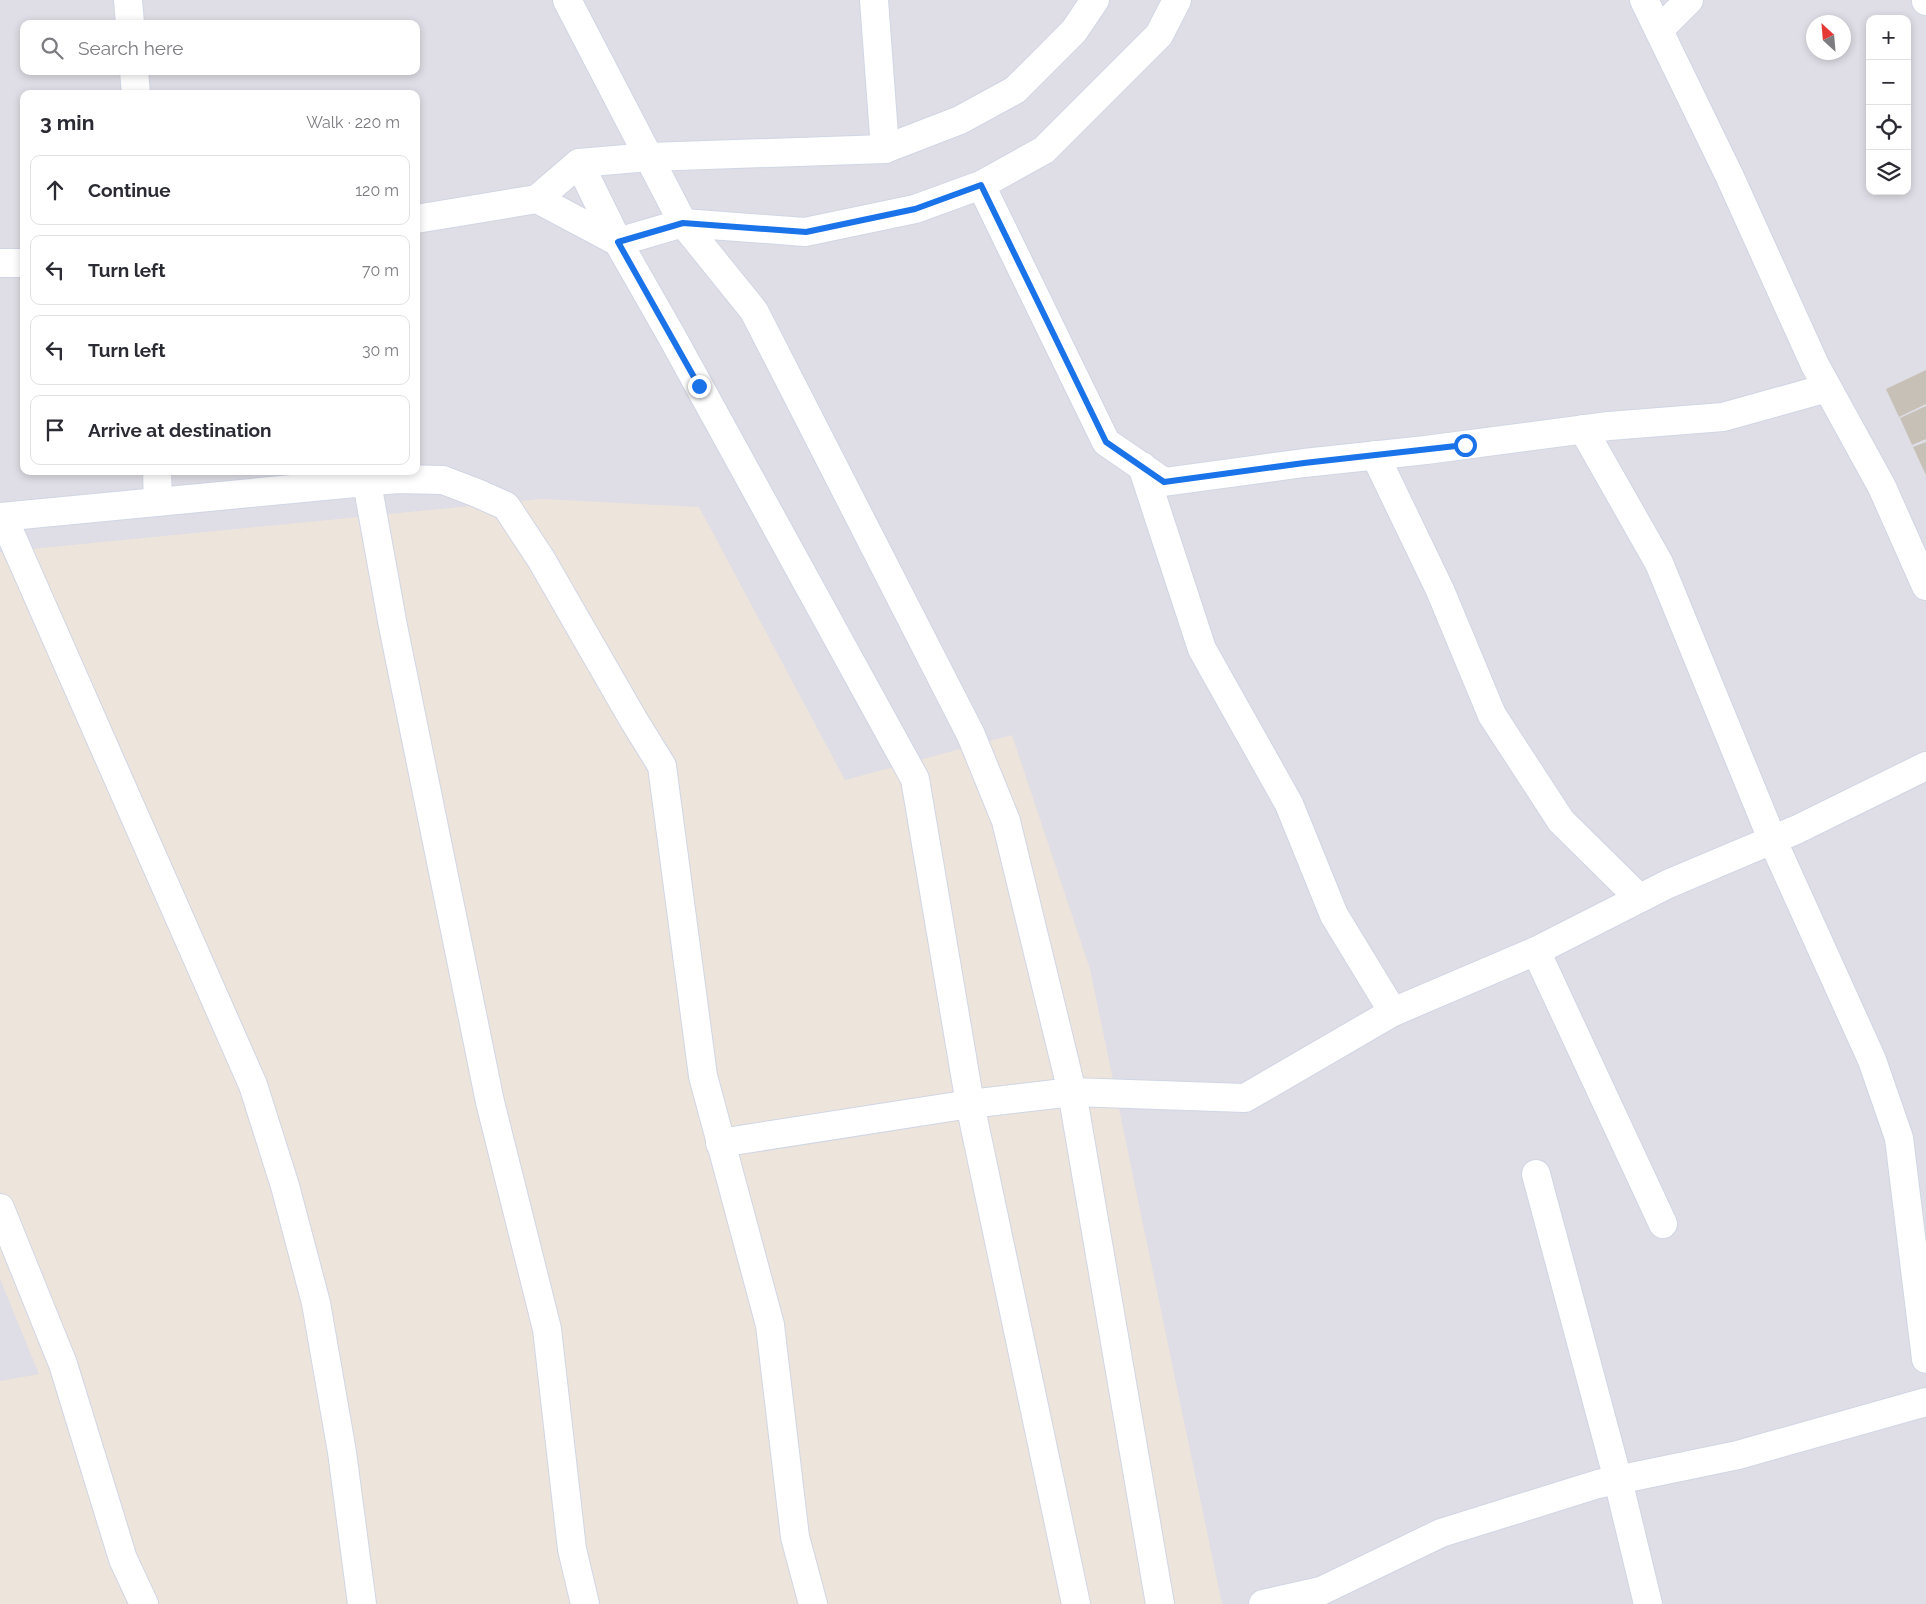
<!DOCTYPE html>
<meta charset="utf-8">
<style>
body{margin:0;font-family:Raleway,sans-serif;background:#f2f2f3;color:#2b2b33}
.controls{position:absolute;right:15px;top:15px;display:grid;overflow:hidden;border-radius:10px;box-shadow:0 2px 8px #0003}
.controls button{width:45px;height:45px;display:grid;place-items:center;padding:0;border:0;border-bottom:1px solid #e1e1e2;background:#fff;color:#2b2b33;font:25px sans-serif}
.compass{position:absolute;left:1806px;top:15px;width:45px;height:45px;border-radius:50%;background:#fff;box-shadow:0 2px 8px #0003;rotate:334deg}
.stop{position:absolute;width:15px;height:15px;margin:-11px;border:4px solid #1a73e8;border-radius:50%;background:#fff}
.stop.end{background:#1a73e8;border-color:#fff;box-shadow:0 1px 5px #0008}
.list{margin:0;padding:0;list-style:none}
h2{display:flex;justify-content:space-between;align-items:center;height:65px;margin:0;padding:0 20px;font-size:21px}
h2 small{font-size:16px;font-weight:400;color:#7c7c81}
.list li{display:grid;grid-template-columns:32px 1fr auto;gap:15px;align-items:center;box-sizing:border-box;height:70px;margin:0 10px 10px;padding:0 10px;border:1px solid #e1e1e2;border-radius:10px}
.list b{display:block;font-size:19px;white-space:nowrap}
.list em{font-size:16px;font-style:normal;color:#7c7c81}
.icon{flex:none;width:28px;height:28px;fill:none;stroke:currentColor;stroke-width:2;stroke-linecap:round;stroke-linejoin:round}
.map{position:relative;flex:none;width:1926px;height:1604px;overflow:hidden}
.search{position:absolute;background:#fff;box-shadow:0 2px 8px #0003;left:20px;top:20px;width:400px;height:55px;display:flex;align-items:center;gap:12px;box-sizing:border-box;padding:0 18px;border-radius:10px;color:#7c7c81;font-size:19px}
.panel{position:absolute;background:#fff;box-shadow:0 2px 8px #0003;left:20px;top:90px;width:400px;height:385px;border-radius:10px}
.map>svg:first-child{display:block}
</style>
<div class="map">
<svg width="1926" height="1604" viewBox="0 0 1926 1604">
<rect width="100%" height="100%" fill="#ede4dc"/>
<g fill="#dfdde5" fill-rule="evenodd">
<path d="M0,0H1926V1604H1222L1090,969L1012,735L845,780L699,507L542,499L0,552ZM1870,19H1907V191H1870ZM1814,22H1844V52H1814ZM24,24H416V71H24ZM24,94H416V471H24Z"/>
<path d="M0,1279L39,1374L0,1381Z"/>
</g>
<g fill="#c6c0b7">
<path d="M1926,370V404L1899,417L1886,389Z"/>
<path d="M1926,406V439L1912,445L1900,418Z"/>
<path d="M1926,442V475L1913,447Z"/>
</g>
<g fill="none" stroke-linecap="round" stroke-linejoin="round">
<defs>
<g id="street">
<path d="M128,0L130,24"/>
<path d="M567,0L683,223L754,311L971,735L1006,821L1072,1092L1160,1604"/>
<path d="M874,0L885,149"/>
<path d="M1644,0L1729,175L1815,365L1882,487L1926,586"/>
<path d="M1926,0V1"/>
<path d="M1659,30L1689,0"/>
<path d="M134,71L136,94"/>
<path d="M579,163L618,242L671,335L915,779L970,1104L1076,1604"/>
<path d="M981,185L1106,442L1164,482L1304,463L1426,450L1609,426L1723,417L1827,388"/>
<path d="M537,199L618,242L683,223L805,232L915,209L981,185L1044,150L1159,35L1177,0"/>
<path d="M416,219L537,199L579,163L649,157L885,149L960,120L1015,90L1074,31L1095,0"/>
<path d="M0,263H24"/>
<path d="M1583,429L1659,563L1772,839L1872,1060L1899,1138L1926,1359"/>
<path d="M1375,455L1440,590L1492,715L1561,821L1639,898"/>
<path d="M1142,466L1202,649L1289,804L1334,915L1393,1012L1536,951L1668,884L1798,829L1926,766"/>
<path d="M157,471L158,502"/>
<path d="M367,483L393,626L490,1102L547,1329L572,1549L585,1604"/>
<path d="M0,517L397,479L443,480L477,493L506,506L541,559L633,719L662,766L703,1076L770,1325L795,1537L813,1604"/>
<path d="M3,517L253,1085L285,1186L316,1303L342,1452L362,1604"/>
<path d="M1536,951L1663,1224"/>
<path d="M720,1143L970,1104L1072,1092L1245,1098L1393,1012"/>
<path d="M1536,1174L1618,1480L1648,1604"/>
<path d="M0,1208L63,1364L123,1559L144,1604"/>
<path d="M1263,1604L1321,1591L1441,1533L1598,1484L1738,1455L1926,1402"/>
</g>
</defs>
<use href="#street" stroke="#d1d6e4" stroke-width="30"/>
<use href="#street" stroke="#fff" stroke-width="28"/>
</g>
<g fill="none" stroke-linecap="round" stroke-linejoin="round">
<path stroke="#1a73e8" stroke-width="6" d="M699,386L618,242L683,223L806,232L915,209L981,185L1106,442L1164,482L1304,463L1465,445"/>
</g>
</svg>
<div class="controls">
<button>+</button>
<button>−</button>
<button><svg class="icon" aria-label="locate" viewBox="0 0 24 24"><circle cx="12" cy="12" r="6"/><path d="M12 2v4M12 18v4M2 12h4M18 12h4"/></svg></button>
<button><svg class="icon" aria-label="layers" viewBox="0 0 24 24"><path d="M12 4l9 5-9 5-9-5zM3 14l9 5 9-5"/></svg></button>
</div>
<svg class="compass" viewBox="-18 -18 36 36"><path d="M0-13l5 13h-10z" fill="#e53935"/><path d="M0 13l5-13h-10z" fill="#7c7c81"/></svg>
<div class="stop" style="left:1465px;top:445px"></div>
<div class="stop end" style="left:699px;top:386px"></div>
<div class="search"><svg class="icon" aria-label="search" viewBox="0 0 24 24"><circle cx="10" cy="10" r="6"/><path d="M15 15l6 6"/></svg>Search here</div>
<section class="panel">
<h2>3 min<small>Walk · 220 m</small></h2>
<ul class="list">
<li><svg class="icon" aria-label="ahead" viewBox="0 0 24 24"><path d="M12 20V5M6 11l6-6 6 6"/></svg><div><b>Continue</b></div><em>120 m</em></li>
<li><svg class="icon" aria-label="left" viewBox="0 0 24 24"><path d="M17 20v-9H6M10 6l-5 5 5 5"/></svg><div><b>Turn left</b></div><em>70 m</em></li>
<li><svg class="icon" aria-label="left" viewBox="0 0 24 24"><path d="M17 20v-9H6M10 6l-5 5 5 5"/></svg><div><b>Turn left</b></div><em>30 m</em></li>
<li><svg class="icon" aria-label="arrive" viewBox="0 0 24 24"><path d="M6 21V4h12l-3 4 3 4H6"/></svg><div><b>Arrive at destination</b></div></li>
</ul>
</section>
</div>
